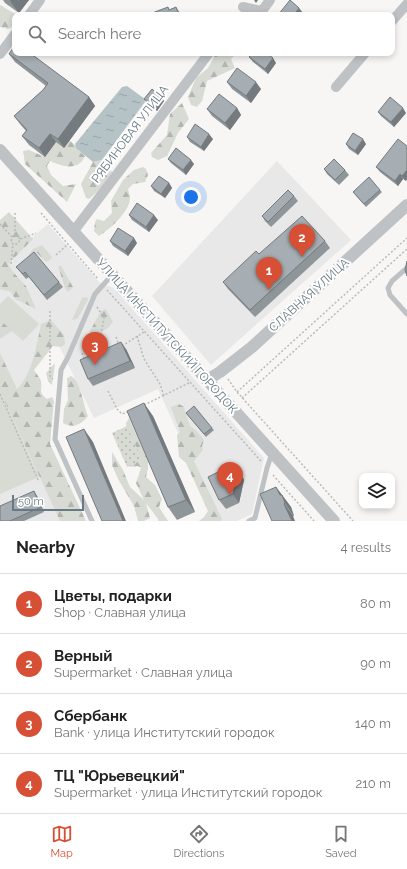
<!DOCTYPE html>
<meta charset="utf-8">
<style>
body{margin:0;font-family:Raleway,sans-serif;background:#f6f6f6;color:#222}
.controls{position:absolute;right:12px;bottom:12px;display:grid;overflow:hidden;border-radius:8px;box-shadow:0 2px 6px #0003}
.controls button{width:36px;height:36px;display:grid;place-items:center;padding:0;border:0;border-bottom:1px solid #e0e0e0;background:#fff;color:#222;font:20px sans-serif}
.scale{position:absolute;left:12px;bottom:10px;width:72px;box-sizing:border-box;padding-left:4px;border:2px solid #687983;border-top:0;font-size:11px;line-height:14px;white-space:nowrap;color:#687983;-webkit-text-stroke:3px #fff;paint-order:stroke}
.you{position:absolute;left:191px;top:197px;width:14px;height:14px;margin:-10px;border:3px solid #fff;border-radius:50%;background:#1a73e8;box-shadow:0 0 0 6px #1a73e833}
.badge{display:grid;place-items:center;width:26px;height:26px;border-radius:50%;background:#d74f34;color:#fff;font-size:13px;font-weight:700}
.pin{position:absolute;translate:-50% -33px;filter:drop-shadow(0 1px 2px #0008)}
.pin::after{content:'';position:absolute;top:21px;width:14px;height:12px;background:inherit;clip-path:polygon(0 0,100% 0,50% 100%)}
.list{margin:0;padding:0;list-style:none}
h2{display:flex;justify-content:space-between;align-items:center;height:52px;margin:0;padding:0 16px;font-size:17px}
h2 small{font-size:13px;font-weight:400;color:#767676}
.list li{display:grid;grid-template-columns:26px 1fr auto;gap:12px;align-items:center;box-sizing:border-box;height:60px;padding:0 16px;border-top:1px solid #e0e0e0}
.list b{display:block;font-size:15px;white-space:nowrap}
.list p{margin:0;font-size:13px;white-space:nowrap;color:#767676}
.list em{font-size:13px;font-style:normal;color:#767676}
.icon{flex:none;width:22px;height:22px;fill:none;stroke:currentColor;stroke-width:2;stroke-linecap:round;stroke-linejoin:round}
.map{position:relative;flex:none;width:407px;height:521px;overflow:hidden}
.search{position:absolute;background:#fff;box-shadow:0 2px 6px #0003;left:12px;right:12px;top:12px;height:44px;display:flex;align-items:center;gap:10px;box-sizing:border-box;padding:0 14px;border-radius:8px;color:#767676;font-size:15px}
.sheet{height:292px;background:#fff}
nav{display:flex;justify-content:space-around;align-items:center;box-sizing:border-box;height:56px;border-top:1px solid #e0e0e0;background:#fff;font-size:11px;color:#767676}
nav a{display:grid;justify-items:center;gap:2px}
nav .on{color:#d74f34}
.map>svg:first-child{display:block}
</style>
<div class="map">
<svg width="407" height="521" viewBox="0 0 407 521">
<defs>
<pattern id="forest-firs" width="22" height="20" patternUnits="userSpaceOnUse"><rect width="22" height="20" fill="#d7dbd3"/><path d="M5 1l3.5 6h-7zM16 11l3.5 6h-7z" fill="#b2b6b1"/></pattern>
<pattern id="park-dots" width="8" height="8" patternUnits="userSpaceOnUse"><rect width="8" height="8" fill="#d7dbd3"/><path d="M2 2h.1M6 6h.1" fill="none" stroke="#b2b6b1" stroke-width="1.8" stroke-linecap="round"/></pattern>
<pattern id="water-ripples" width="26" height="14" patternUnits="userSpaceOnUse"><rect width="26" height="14" fill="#b6c3c6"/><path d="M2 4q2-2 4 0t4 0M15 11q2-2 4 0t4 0" fill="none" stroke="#98a3a6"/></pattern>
</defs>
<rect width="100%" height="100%" fill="#f7f6f4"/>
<g fill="#e7e8e7">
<path d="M277,161L351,240L211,365L152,296Z"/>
<path d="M48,224L101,284L114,288L264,458L252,514L237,521H218L158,389L94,418L50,327L23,396L80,521H0V264Z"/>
</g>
<g fill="url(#forest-firs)">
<path d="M0,5L17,15H15V21L12,27L8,29L0,27Z"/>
<path d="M219,53H236L231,59L235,68L207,81L202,101L197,107L191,105L188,97L196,78L208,68L215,55Z"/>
<path d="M182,103L189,119L178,133L167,156L158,160L152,157L151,153L167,135L170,114Z"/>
<path d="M69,140C76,145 79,151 85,156C79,171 63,167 50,161L47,166L51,175L63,186L76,184L67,202L25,164L23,151L29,150L45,157L56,142Z"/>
<path d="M102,160L112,172C105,183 99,191 89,199L86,198L81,184L93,162Z"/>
<path d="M143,167L146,169L148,175L145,182L133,184L128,189C129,192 130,196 130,199C129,212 110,229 99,236L94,231L95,222L97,219L104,221L112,213L111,201L123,180L134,170Z"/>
<path d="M9,212L33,239L8,264L14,273L26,286L36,309L15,299L11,292L0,289V220Z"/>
<path d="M42,245L52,257L50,260L46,262L37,253L26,259L33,249Z"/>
<path d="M58,266H61L73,287L68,292L65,288Z"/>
<path d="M87,297L88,300L77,319L72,320L82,298Z"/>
<path d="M106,309L113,322L108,328L94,336L90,335V331L101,311Z"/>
<path d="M0,316L15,329L0,339Z"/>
<path d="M51,320L64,335L65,344L61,347L53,346L34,370C36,373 40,378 41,381C43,390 37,391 47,399L52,397L54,401L50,444L86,521H60L0,391V353L17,389C32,376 37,343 41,324Z"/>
<path d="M55,363L52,385L48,381L46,373Z"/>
<path d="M71,376C81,381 83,405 88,416C82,424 73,429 63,423L64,409L68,400L67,378Z"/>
<path d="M179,404L184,407L190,426L196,430L204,440L202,446L203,450L194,461L222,519L221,521H199L204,517L208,511L186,463L179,457L177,435L180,432L171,407Z"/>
<path d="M129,418L148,461V468L146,477L155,485L162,499L159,507L168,521H158V519L146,503L150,518L144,521H138L134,506L118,479L112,465V452L123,470L130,487L144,500L136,483L141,468L138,466L130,467L128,463L126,423Z"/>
</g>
<path fill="url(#park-dots)" d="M127,426L142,460L127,467L112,433Z"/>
<g fill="#d7dbd3">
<path d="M8,296L39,324L23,341L0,320V304Z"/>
<path d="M0,391L39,477L0,494Z"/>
</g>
<path fill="url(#water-ripples)" d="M127,86L145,99V102L102,160L93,162L76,148L75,144L122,87Z"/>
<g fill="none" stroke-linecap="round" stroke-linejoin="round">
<g stroke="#b8bbbd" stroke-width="1.5" stroke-dasharray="2 2" stroke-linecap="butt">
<path d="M41,213L98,279"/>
<path d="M0,224L12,237"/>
<path d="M15,235V214L16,212"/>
<path d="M20,239L18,236H13L11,241L13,244H17L19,242L20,239L36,233"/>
<path d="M56,255L68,244"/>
<path d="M11,264L13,244"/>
<path d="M107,290L261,461"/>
<path d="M97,307L104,318L99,345L103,352"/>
<path d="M50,311V376L53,379"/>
<path d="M137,336L144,359L160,384L164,396"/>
<path d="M116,337L119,345"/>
<path d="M122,346L144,332"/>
<path d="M82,353L84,359"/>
<path d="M228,379L237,392L353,521"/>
<path d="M108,391L117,409L122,414L127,412"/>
<path d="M237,392L407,238"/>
<path d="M0,394L39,482"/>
<path d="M242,398L407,249"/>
<path d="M144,405L191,382"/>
<path d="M273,475L314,521"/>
</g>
<g stroke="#bec2c5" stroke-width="5">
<path d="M407,268L392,281L388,288L390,295L407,314"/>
<path d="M92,521L55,439L61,370L68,357L95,294L112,275"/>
<path d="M249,521L255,518L267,468L272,453"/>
</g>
<g stroke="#bec2c5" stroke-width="10">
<path d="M243,7L262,11L270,0"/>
<path d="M29,15L40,0"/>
<path d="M392,21L407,4"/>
<path d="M0,54L15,34"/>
<path d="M336,87L365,53"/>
<path d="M73,232L209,53"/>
</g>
<g stroke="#bec2c5" stroke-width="12">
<path d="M0,150L334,521"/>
<path d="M207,380L220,372L252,347L407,205"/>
</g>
</g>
<g fill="#8f969a">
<path d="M3,0H29L19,13L5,3Z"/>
<path d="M9,54L89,97L95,106L64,148L56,142L45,157L29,145L22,136L26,131L20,124L14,116L43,90L46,86L15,62Z"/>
<path d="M249,57L276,63L268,74L253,62Z"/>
<path d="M227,82L261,89L251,103L232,89Z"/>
<path d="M161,97L164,101L157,111L148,104L144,99Z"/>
<path d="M237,108L241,115L230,130L212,116L207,109Z"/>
<path d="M378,112L406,113L394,127L381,116Z"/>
<path d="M187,137L213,139L204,151L190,142Z"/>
<path d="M346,144H366L358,155L349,149Z"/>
<path d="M407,146V179L406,181L403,179L398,186L380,172L376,167Z"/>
<path d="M168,159L194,164L186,175L171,163Z"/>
<path d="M324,169L345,170L349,175L339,185L327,174Z"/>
<path d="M169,183L172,188L165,198L154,191L151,186Z"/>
<path d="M380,190L382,192L366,207L353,192Z"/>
<path d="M294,196L298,201L271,227L265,221L262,216Z"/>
<path d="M129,215L158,220L149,232L132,220Z"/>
<path d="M110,241L137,243L128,256L113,246Z"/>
<path d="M325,241L330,248L255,317L228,289L223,282Z"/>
<path d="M16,267L59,282L63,287L47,300L29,277L26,279Z"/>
<path d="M126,349L135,368L93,386L88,379Z"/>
<path d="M186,413L212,428L214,430L206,437Z"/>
<path d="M153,416L195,512L177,520L168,507Z"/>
<path d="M242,476L244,480L239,503L226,509L219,500Z"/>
<path d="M276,487L291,507L294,516L272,521Z"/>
<path d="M37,496L44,512L24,521H0Z"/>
</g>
<g fill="#747a7d">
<path d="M11,0H29L19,13L10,1Z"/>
<path d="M254,0H258L256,3Z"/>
<path d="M176,7L181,15H179Z"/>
<path d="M299,8L303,13L301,15H294Z"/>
<path d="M273,58L276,63L268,74L265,69Z"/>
<path d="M256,82L261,89L251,103L246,96Z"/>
<path d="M89,97L95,106L64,148L58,139Z"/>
<path d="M161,97L164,101L157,111L153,106Z"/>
<path d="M237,108L241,115L230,130L225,123Z"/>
<path d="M403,108L406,113L394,127L391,122Z"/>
<path d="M50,134L56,142L45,157L39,148Z"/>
<path d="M209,134L213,139L204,151L201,147Z"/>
<path d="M363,139L366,144L358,155L355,151Z"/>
<path d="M191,160L194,164L186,175L183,170Z"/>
<path d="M407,170V179L406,181L402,176Z"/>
<path d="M400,174L403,179L398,186L395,181Z"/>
<path d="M169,183L172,188L165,198L161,194Z"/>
<path d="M154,215L158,220L149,232L146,227Z"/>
<path d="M134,238L137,243L128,256L125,251Z"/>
<path d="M121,342L126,349L135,368L130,361Z"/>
<path d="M144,403L153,416L195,512L186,500Z"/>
<path d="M84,429L93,442L126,521H123Z"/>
<path d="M236,467L242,476L244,480L239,503L233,494Z"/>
<path d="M276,487L291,507L294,516L280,495Z"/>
<path d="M34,491L37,496L44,512L41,507Z"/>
<path d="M284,504L293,516L295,521H292Z"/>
</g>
<g fill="#a6aeb3" stroke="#747a7d">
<path d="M290,0L299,8L294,15H278Z"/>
<path d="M168,7L169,10L176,7L179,15H147Z"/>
<path d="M15,45V53H30L89,97L58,139L50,134L39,148L22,136L27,130L14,116L43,90L48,83L9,54Z"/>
<path d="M253,53H266L273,58L265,69L249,57Z"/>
<path d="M237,68L256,82L246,96L227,82Z"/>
<path d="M152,89L161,97L153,106L144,99Z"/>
<path d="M219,94L237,108L225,123L207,109Z"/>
<path d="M390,97L403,108L391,122L378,112Z"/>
<path d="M195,124L209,134L201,147L187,137Z"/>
<path d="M353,133L363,139L355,151L346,144Z"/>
<path d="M398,139L407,146V170L402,176L400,174L395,181L376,167Z"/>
<path d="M176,148L191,160L183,170L168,159Z"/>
<path d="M334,159L345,170L335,180L324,169Z"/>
<path d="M159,176L169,183L161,194L151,186Z"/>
<path d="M369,177L380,190L364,204L353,192Z"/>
<path d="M288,190L294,196L268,222L262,216Z"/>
<path d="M137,203L154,215L146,227L129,215Z"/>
<path d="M302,216L325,241L250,310L223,282L256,251L259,254Z"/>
<path d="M118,228L134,238L125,251L110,241Z"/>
<path d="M34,252L59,282L44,295L25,272L23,274L16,267Z"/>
<path d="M407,261V276L405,270Z"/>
<path d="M121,342L130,361L88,379L80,360Z"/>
<path d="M144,403L186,500L168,507L127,411Z"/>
<path d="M194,406L212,428L204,434L186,413Z"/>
<path d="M84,429L123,521H102L66,437Z"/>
<path d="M232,465L236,467L237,471L233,494L219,500L208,477Z"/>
<path d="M276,487L280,495H282L285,503L284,504L292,521H272L260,494Z"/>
<path d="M34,491L41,507L10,521H0V506Z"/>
</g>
<g text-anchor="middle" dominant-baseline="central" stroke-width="4" stroke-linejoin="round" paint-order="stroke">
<g font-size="12" fill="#687983" stroke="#fff">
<text transform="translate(130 134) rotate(-53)">РЯБИНОВАЯ УЛИЦА</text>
<text transform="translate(309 295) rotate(-42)">СЛАВНАЯ УЛИЦА</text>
<text transform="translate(167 336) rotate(48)">УЛИЦА ИНСТИТУТСКИЙ ГОРОДОК</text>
</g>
</g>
</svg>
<div class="controls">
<button><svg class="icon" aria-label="layers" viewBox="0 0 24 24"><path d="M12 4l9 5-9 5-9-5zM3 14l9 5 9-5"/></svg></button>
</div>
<div class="scale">50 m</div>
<div class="you"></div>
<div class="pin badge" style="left:269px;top:290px">1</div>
<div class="pin badge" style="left:302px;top:257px">2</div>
<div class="pin badge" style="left:95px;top:365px">3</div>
<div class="pin badge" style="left:230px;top:495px">4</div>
<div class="search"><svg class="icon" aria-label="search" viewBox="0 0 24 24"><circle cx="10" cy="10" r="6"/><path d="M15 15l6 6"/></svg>Search here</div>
</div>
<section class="sheet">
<h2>Nearby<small>4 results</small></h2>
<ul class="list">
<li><span class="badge">1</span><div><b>Цветы, подарки</b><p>Shop · Славная улица</p></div><em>80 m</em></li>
<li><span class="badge">2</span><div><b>Верный</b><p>Supermarket · Славная улица</p></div><em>90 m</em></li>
<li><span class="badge">3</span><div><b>Сбербанк</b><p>Bank · улица Институтский городок</p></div><em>140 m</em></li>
<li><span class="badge">4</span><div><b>ТЦ &quot;Юрьевецкий&quot;</b><p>Supermarket · улица Институтский городок</p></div><em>210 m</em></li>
</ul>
</section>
<nav>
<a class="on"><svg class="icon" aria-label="map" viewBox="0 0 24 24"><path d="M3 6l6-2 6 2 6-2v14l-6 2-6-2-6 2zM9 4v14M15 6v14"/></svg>Map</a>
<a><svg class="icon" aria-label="directions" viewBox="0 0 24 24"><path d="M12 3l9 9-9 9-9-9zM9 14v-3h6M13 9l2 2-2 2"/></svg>Directions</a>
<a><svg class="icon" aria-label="saved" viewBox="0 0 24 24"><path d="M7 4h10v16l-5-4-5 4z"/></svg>Saved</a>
</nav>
